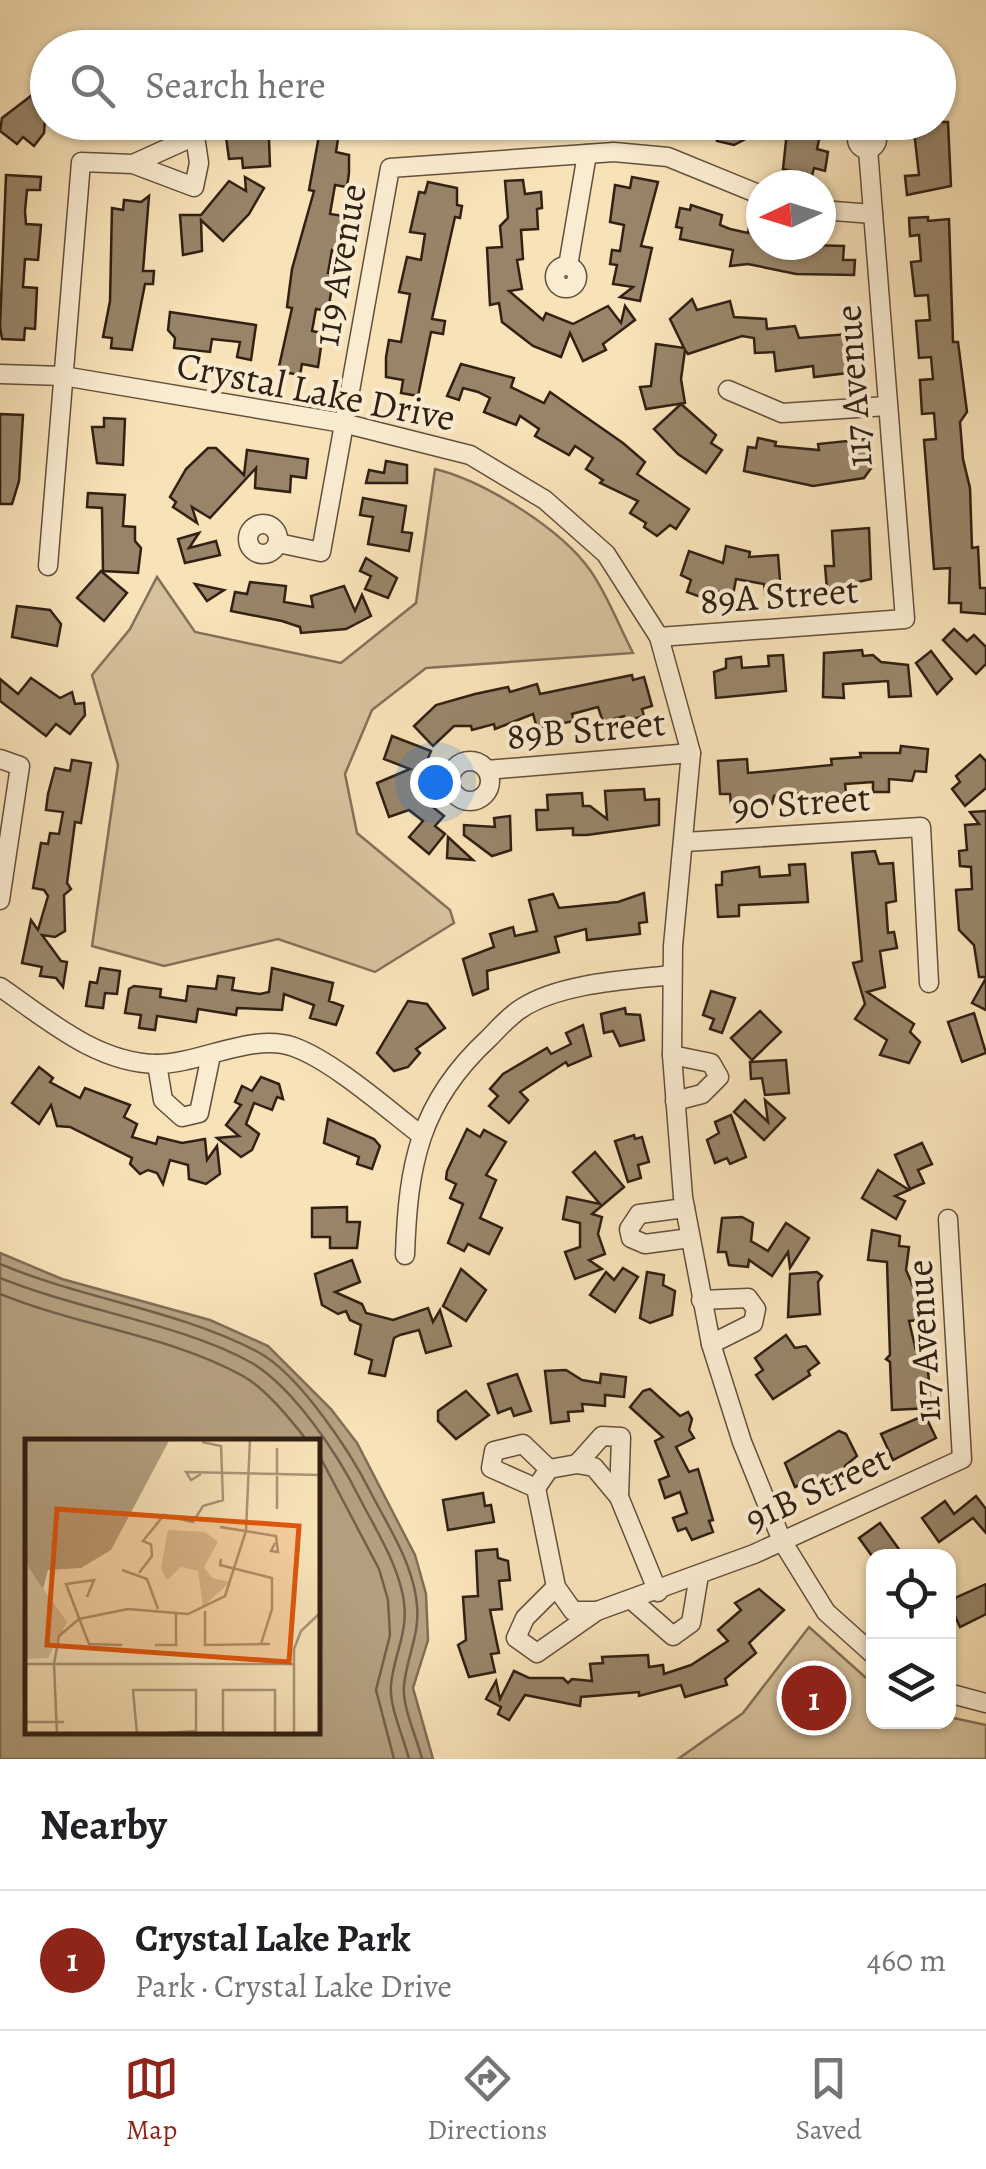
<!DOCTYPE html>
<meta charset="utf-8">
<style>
body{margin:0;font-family:Alegreya,serif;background:#f2f2f2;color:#202124}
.controls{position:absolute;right:30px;bottom:30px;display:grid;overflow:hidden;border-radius:20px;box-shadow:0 2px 8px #0004}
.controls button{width:90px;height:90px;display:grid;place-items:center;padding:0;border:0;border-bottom:2px solid #e0e0e0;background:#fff;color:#202124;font:50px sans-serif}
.compass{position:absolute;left:746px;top:170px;width:90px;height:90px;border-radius:50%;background:#fff;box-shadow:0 2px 8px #0004;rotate:266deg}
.you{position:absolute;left:435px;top:782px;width:35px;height:35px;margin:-25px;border:8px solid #fff;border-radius:50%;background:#1a73e8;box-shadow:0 0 0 15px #1a73e833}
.badge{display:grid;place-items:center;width:65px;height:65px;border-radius:50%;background:#8f2418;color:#fff;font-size:32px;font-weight:700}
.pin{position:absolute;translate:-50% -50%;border:5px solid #fff;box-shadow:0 2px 10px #0006}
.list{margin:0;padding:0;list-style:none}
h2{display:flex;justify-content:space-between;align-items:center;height:130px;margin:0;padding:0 40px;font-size:42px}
h2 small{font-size:32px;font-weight:400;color:#757577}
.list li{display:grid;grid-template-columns:65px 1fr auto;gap:30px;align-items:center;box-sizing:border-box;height:140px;padding:0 40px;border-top:2px solid #e0e0e0}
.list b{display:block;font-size:38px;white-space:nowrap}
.list p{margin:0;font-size:32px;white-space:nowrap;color:#757577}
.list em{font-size:32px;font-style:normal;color:#757577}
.icon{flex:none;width:55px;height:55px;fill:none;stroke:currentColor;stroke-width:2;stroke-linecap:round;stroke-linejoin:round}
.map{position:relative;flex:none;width:986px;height:1759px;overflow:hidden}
.search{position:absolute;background:#fff;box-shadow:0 2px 8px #0004;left:30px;right:30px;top:30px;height:110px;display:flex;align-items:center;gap:25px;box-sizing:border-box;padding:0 35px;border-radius:55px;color:#757577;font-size:38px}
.sheet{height:270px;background:#fff}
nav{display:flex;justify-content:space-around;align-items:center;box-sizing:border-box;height:140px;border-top:2px solid #e0e0e0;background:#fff;font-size:28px;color:#757577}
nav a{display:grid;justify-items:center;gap:5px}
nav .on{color:#8f2418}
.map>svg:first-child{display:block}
</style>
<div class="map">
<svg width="986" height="1759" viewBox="0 0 986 1759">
<rect width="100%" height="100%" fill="#f8e2b8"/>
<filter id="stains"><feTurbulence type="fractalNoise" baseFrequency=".002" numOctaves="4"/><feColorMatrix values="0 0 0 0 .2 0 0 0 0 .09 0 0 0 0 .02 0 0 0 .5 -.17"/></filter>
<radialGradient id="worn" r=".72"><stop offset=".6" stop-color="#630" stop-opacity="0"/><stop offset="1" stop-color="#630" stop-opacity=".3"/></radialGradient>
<g fill="#d6c19c" stroke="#847058" stroke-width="2.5">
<path d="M435,469C484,481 560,528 590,570C607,594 619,626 633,653L426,668L372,710L345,774L357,833L450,910L454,923L375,972L278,939L164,966L92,946L118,765L92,675L130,629L157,577L195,632L341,663L416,603Z"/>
<path d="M809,1627L873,1684L874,1722H948L949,1717L986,1725V1759H678L743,1713Z"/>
</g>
<path fill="#b4a080" stroke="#806d54" stroke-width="2.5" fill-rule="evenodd" d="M0,1253L62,1279L210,1320L268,1346L331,1409L357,1443L415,1555L426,1594L428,1640L413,1688L433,1759H0ZM28,1442H318V1732H28Z"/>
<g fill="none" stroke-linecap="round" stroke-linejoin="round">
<g stroke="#72604a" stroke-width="2.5">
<path d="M0,1264C83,1299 178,1310 258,1352C299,1374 350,1451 371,1493C388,1526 410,1559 416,1597C422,1633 407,1653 404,1686C402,1707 417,1738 422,1759"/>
<path d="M0,1278C78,1310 183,1324 252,1363C294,1388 339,1456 360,1499C376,1530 396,1561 403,1596C410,1630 394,1653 391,1685C389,1707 404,1738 409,1759"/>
<path d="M0,1294C78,1326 169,1335 243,1376C266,1389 292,1421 308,1442"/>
<path d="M318,1453L379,1569L388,1600L390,1635L376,1690L394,1759"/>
</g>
</g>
<g fill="#988569" stroke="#312013" stroke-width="2.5">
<path d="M48,83L44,133L34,146L23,137L17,144L0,131L2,118Z"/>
<path d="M224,122H263L269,140L270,166L243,168L242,158L229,159Z"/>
<path d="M344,122H375L358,138Z"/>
<path d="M720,122H776V123L734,145L717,141L711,126Z"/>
<path d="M788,122H810L809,128L821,131L817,149L828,152L825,171L814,168L812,176L783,169Z"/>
<path d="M913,122H948L951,186L907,195L905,176L919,175Z"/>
<path d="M319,136L338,139L336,152L349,155V173L347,187L335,185L330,214L344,216L339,252L332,250L328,273L334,274L328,311L316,309L312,331L323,333L318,367L302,364L300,375L278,371L292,308L287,307L292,269L314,191L309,190Z"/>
<path d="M6,175L41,177L40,190H27L25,211L26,224L41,225L38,260L25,259L23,287L37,288L35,329L25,328L24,340L2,339L0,327Z"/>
<path d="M245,177L264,188L249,214L223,241L201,220L202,251L183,255L180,215H201L229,181L246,191Z"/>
<path d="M632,177L658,182L641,246L652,248L640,301L620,297L633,287L613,284L617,265L610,264L612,250L620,251L624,225L610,222L615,185L630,188Z"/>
<path d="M523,180L525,194L541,192L542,208L537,209L538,229L521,230L523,259L517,260L522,289L509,291L543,320L546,313L573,324L608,306L621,323L625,306L635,320L603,344L606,350L583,361L570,333L561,357L533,346L502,322L499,303L490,305L487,248L502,247L500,226L508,218L505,181Z"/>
<path d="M428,182L457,188V205L462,206L460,218L455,217L432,319L445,321L443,334L431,332L418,396L401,393L403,380L386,377V357L389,340L401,342L410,294L399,292L407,257L421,260L425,234L410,232L419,192L425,193Z"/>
<path d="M149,196L143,271H154L153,284H145L132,350L111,348L112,338L103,337L110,301L112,208L123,210L124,200L141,202Z"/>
<path d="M691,205L722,215L720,225L730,229L748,233L749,227L761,229V245L808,253L809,245L844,246L843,260H855L854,275L796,274L748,264L730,266L733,250L680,239L682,228L676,227L680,208L690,210Z"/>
<path d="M928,217V221L949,219L953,342H958L967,412L960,422L963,459L970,488L972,548L978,547L980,588H986V614L961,612V603H949L950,568L934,569L924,440L936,439L934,413L922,414L920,380L933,379L931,357L919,358L916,321L930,320L928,295L915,296L911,262L921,261L919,235L910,236L909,218Z"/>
<path d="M692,299L697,310L730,301L734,317L766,319L767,329L795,326L799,338L861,333L862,352L856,372L814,377L813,366L776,371L774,352L755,353L754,338L742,336L688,354L685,350L681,379L685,403L646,409L640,387L651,386L656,344L684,348L670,319Z"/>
<path d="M170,312L256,325L251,360L237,357L240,342L212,339L210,352L174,348L175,338L168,330Z"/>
<path d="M461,364L514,378L511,387L544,403L550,392L623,443L645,462L637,474L689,509L676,529L670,525L657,536L644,527L646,523L630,513L638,501L600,483L603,480L586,469L593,458L575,446L569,455L535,436L539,429L520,416L516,425L484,412L490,398L478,392L463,388L459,400L447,396Z"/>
<path d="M681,404L716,435L711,443L722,450L706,473L678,454L654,429Z"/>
<path d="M0,414L23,415L19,481L12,504H0Z"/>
<path d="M104,418L125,419L123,465L97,463L92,427H104Z"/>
<path d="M758,438L776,442L775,446L819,450L818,444L866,439L872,467L864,478L813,486L744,471L748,447L756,448Z"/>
<path d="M208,448H216L244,475L247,450L308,459L306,478L291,476L290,492L255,488L256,468L210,518L192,507L197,523L173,507L176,502L170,497L186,469Z"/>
<path d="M386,461L407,465V483H366L369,470L384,473Z"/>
<path d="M88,493L125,495L123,526L135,527V541L141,548L138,573L103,571L102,508L87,507Z"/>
<path d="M363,498L406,506L402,532L412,533L409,551L368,544L373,517L360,515Z"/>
<path d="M869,528L871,579L858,582V586L827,589L825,566H834L832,531Z"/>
<path d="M199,533L189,548L216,541L220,555L185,563L178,539Z"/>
<path d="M726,546L750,552L749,557L778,555L781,593L765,594L764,584L736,579L733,595L709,590L706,599L687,592L691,580L681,575L689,551L723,563Z"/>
<path d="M366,558L397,578L388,598L365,589L371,576L360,571Z"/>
<path d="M101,571L127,593L104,621L77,598Z"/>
<path d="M250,582L286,586L284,602L313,607L311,596L344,586L355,611L362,595L371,616L346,629L301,633L300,627L282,621L231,611L235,592L247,594Z"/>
<path d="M195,584L224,590L207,601Z"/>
<path d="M17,606L50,610L61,624L57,646L12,637Z"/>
<path d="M954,629L967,641L974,635L986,647V664L976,674L943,640Z"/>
<path d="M862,650L863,656L873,655L881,662L908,665L911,696L889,697L888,681L843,684L844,698L823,697L824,653Z"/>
<path d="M931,651L952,679L937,694L916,663Z"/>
<path d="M783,655L786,691L716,698L714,672L726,668V659L741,657L742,668L769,666L768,656Z"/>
<path d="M632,675L633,680L644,677L652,706L642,709L644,716L626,721L624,716L603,722L598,707L572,714L574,721L537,728L533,714L495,729L494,724L472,730L471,726H454L433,746L414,726L436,705L475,694L508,687L510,692L537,684L540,694Z"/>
<path d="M31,678L60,698L72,692L75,704L84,703L85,715L70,734L56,724L46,736L0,701V679L18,694Z"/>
<path d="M392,736L431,751L420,778L429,804L444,816L435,826L445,834L429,854L409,837L423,821L409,810L389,817L377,783L410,769L384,759Z"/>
<path d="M901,746L928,749L926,772L915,771L912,781L889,779V792H873V782L845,784L847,801H805L800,793L774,796L772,804L731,806L730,794H720L718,761L747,759L748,773L832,765L831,759L861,757L860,753H900Z"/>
<path d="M980,755L986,761V788L965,806L952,789L960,782L956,776Z"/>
<path d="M72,760L91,763L81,823L75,822L67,883L71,889L64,895L65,931L55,937L42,935L61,961L67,962L63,987L56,978L40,976L42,967L22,963L31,920L38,930L48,896L44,890L33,888L41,843L48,844L50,833L59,834L63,812L46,810L48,794L55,768L70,771Z"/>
<path d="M644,789L645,800L659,799V825L587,835H573V828L537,830L536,810H548L547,795L582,793L583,806H590L607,819L605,791Z"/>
<path d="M986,811V977H979L974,945L959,930L956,890L972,889L971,867L960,866L959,851L967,850L965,825L979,824L970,812Z"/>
<path d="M510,816L511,850L492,856L464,835V825L495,827L494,818Z"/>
<path d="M448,837L473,860L447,858Z"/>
<path d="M875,851L879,864L893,863L896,901L886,903L888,933L894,932L897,948L880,951L885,987L867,992L914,1024L910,1032L920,1042L909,1063L880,1055L887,1040L855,1019L865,1004L853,963L862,961L852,853Z"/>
<path d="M805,864L808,902L739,905V916L718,917L716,885H722V872L759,867L760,877L790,875L789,865Z"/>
<path d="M644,893L647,922L639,923L640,934L587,940L586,929L555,937L559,952L487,971L488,989L473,995L463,959L494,947L490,934L513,927L515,936L537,931L529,900L553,894L559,908L618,902Z"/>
<path d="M100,968L120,971L117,994L105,993L103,1008L86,1006L90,982L97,983Z"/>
<path d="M272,968L333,983L329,1001L343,1006L336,1025L310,1018L314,1005L284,994L282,1010L237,1008L236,1015L198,1009L196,1022L157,1016L155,1030L139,1028L141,1015L125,1013L129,989L134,986L161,989L160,997L186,1001L188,986L216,989L218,976L234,978L232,990L260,994L269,992Z"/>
<path d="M986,978V1010L972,1003Z"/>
<path d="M711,991L735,998L722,1033L710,1029L714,1019L703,1015Z"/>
<path d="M408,1001L427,1004L445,1028L416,1049L420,1053L408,1067L394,1071L377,1053Z"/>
<path d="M625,1008L626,1014L640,1015L644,1040L620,1046L613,1031L604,1033L601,1014Z"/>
<path d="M760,1011L781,1032L752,1060L731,1038Z"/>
<path d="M974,1013L986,1053L962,1062L948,1022Z"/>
<path d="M583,1025L591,1056L568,1066L566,1062L520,1092L528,1100L509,1123L489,1106L498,1096L490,1089L503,1074L547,1048L551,1054L571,1044L566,1033Z"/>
<path d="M786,1060L789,1093L765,1095L762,1078L751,1079L750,1062Z"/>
<path d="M39,1067L53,1078L50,1082L80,1098L85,1088L130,1105L124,1117L137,1124L132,1137L156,1144L158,1137L182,1143L205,1139L207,1160L217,1146L220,1174L206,1184L189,1179L188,1165L170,1160L163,1184L157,1173L148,1170L140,1174L130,1164L132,1158L70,1127L57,1126L51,1105L39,1124L12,1103Z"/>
<path d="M261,1077L279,1084L283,1099L277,1097L272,1110L254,1103L246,1124L259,1134L252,1150L241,1157L217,1138L239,1136L226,1125L241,1105L235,1102L242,1086L252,1091Z"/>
<path d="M745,1100L768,1122L765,1100L785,1118L764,1140L734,1112Z"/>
<path d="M731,1115L746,1157L730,1164L727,1158L715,1163L707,1140L719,1133L715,1122Z"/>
<path d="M328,1119L374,1139L380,1146L372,1169L357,1164L359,1157L324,1143Z"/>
<path d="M467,1129L480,1137L484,1130L506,1142L486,1175L496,1180L480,1218L502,1228L489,1254L468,1244L464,1251L448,1243L463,1204L450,1198L456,1184L446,1179L447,1171Z"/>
<path d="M634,1135L635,1139L642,1137L649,1162L638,1165L641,1178L628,1182L615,1141Z"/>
<path d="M922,1143L932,1164L918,1170L924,1183L910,1189L895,1155Z"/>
<path d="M595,1152L624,1187L592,1214L602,1217L598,1234L605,1254L589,1260L602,1269L575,1279L565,1252L580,1247V1223L563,1219L567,1197L600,1204L573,1172Z"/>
<path d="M878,1170L909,1190L895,1196L905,1201L896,1219L862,1198Z"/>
<path d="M347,1207V1222H360L357,1248H330V1237H312V1208Z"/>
<path d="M742,1217L753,1223L751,1241L768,1251L786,1223L809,1238L790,1268L788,1252L772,1276L749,1260L748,1267L729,1265L726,1252H718L722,1218Z"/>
<path d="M872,1230L900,1236L899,1246L909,1247L906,1270L913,1286L923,1285V1320L909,1321L918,1359L927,1358L931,1408L892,1410L890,1362L886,1359L890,1355L887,1262L868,1260Z"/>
<path d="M352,1260L360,1282L335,1292L362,1304L366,1313L393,1320L428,1308L433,1322L440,1310L451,1346L426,1353L419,1330L400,1335L394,1338L385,1376L369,1373L372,1360L355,1354L361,1325L350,1320L346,1311L338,1314L322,1305L315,1274Z"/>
<path d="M623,1268L638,1277L615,1312L590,1295L606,1272L614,1280Z"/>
<path d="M461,1269L486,1290L466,1321L443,1306Z"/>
<path d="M647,1272L664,1275L663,1285L675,1291L672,1315L650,1323L640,1318Z"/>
<path d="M817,1272L822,1276L818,1282L820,1314L788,1317L790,1274Z"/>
<path d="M786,1335L795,1348L806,1346L819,1363L808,1371L810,1375L773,1399L756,1375L763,1370L755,1358Z"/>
<path d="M566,1370L582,1380L600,1383L601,1374L626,1377L624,1397L605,1395V1406L582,1404L583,1411L568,1412L569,1421L551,1423L545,1371Z"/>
<path d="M517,1374L531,1411L514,1416L511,1408L498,1413L488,1384Z"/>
<path d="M650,1389L680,1416L688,1412L692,1419L689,1430L694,1438L676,1447L689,1472L698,1469L713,1520L709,1521L713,1532L692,1540L686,1528L678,1531L673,1518L687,1513L680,1492L665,1498L659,1480L669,1476L655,1441L663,1437L630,1407L643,1391Z"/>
<path d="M466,1391L489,1415L456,1439L438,1421V1411Z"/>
<path d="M925,1415L936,1438L893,1460L881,1434Z"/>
<path d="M839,1431L846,1434L857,1456L845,1466L849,1476L811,1492L806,1482L795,1487L785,1463Z"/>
<path d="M483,1493L485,1506L491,1505L494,1522L448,1530L443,1500Z"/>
<path d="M976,1496L986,1509V1533L973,1518L939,1542L922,1518L945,1501L954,1514Z"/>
<path d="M880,1523L904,1556H872L859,1538Z"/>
<path d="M497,1549L498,1558L508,1561L510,1580L499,1581L502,1609L490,1610L499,1653L491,1654L495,1672L469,1677L458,1645L466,1640L463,1597L478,1596L476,1551Z"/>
<path d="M986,1584V1614L960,1627L948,1601Z"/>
<path d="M759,1589L784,1610L749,1643L756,1653L725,1679L727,1685L685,1697L681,1685L639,1696V1692L581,1697L580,1706L525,1695L509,1720L498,1714L501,1707L486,1699L496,1681L500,1699L514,1671L529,1678H563L568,1683L572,1679L592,1681L590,1664L603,1663L602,1657L648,1655L649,1667L663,1665L664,1674L691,1665L728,1641L718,1630L741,1610L735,1603Z"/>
</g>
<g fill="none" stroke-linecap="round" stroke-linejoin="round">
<defs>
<g id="minor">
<circle cx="867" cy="139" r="10"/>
<path d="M821,210L873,214"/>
<circle cx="566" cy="277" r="11"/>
<path d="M568,266L587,154"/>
<path d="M0,374L63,376L343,423L470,455L545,500L606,554L659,637L691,753L673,946L672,1055L683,1197L711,1344L742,1442L782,1541L826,1612L874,1655"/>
<path d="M728,390L782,413L887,406"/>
<circle cx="263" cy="539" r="15"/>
<path d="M278,543L321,552L390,168L614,152L668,157L761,195"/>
<path d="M48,566L81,162L133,164L194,187L199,163L195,136L133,164"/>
<path d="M659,637L905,619L868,149"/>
<path d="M0,759L20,766L0,900"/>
<circle cx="470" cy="781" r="20"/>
<path d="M487,770L691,753"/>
<path d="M685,842L921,827L929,983"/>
<path d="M0,987C47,1019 96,1063 157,1064C199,1064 253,1032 294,1047C333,1061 387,1109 421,1135"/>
<path d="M672,1055L711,1063L719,1077L702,1094L675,1101"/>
<path d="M157,1064L163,1100L182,1117L199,1113L211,1055"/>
<path d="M685,1208L639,1214L629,1229L631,1238L645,1244L690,1238"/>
<path d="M405,1255C408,1165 419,1103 488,1039C498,1029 509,1016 522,1008C561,983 627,980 672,975"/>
<path d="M701,1300L748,1298L756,1309L753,1323L711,1344"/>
<path d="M577,1464L602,1436L621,1437L619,1497"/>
<path d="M536,1488L556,1587L573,1611H597L754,1554L962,1459L948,1219"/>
<path d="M536,1488L549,1469L577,1464L594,1467L619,1497L658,1592"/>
<path d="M536,1488L491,1468L494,1451L523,1444L549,1469"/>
<path d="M556,1587L525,1618L516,1638L537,1653L597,1611"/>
<path d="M633,1601L673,1636L691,1623L699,1575"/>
<path d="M948,1693L986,1703"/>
</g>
</defs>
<use href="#minor" stroke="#63503c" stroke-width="21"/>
<use href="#minor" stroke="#faecd1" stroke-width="18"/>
</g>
<g text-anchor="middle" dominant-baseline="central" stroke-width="8" stroke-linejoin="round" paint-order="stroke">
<g font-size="38" fill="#312013" stroke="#faecd1">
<text transform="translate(339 265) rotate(-80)">119 Avenue</text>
<text transform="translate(853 386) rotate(-94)">117 Avenue</text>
<text transform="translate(316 391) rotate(11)">Crystal Lake Drive</text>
<text transform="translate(779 595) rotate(-4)">89A Street</text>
<text transform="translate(586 729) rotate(-5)">89B Street</text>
<text transform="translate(801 802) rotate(-4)">90 Street</text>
<text transform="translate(923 1341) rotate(-93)">117 Avenue</text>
<text transform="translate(817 1488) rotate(-25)">91B Street</text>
</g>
</g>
<g transform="translate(25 1439)">
<rect width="295" height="295" fill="#f8e2b8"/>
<path d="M143,91L180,93L193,103L179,128L187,139L205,143L178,168L173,132L156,128L142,141L136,129ZM0,103L14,144L42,183L23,219L0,220Z" fill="#d6c19c"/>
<path d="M0,0H145L86,111L56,129L23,131L18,150L0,123Z" fill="#b4a080"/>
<path fill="none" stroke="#a89476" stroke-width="2.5" d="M176,35L166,41L161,33L295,36M252,70V9M195,88L251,97L253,113L246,112L250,104M127,106L118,102L139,76L168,83L178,67L198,61L196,7L177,3M196,120L195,126L247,139V170L236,205M97,131L122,140L133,170M114,134L127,117L126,105M62,158L69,141L41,145L64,205L97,206M180,172V206L245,205M130,206H151V173M0,225H269M29,225L34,197L54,180L103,170L163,175L200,157L221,92L225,0M29,225L32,295M0,283H39M112,295L108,251H171V292L122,295M198,295V251H250V295M269,295V210L276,192L295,174"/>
<path fill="#df560c" fill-opacity="0.15" stroke="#df560c" stroke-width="5" d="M32,70L274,87L264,223L22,206Z"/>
<rect width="295" height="295" fill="none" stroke="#312013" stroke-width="5"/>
</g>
<rect width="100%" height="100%" filter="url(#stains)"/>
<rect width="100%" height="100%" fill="url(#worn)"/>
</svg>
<div class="controls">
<button><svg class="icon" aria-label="locate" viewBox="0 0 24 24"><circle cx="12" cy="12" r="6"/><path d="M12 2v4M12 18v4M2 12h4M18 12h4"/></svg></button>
<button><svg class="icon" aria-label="layers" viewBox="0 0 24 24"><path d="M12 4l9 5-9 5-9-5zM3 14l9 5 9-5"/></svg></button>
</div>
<svg class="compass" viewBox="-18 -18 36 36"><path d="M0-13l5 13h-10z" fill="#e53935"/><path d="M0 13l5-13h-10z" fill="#757577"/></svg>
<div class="you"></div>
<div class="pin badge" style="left:814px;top:1698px">1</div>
<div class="search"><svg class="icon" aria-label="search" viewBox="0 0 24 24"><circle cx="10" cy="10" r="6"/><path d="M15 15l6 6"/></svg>Search here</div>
</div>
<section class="sheet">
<h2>Nearby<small></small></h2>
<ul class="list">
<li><span class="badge">1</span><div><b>Crystal Lake Park</b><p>Park · Crystal Lake Drive</p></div><em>460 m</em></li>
</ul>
</section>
<nav>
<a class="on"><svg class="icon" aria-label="map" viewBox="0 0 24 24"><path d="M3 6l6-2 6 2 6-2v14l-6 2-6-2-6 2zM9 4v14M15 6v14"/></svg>Map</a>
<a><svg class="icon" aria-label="directions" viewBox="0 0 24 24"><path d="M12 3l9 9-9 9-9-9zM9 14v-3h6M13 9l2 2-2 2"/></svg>Directions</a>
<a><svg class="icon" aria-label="saved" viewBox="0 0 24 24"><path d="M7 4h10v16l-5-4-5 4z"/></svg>Saved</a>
</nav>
